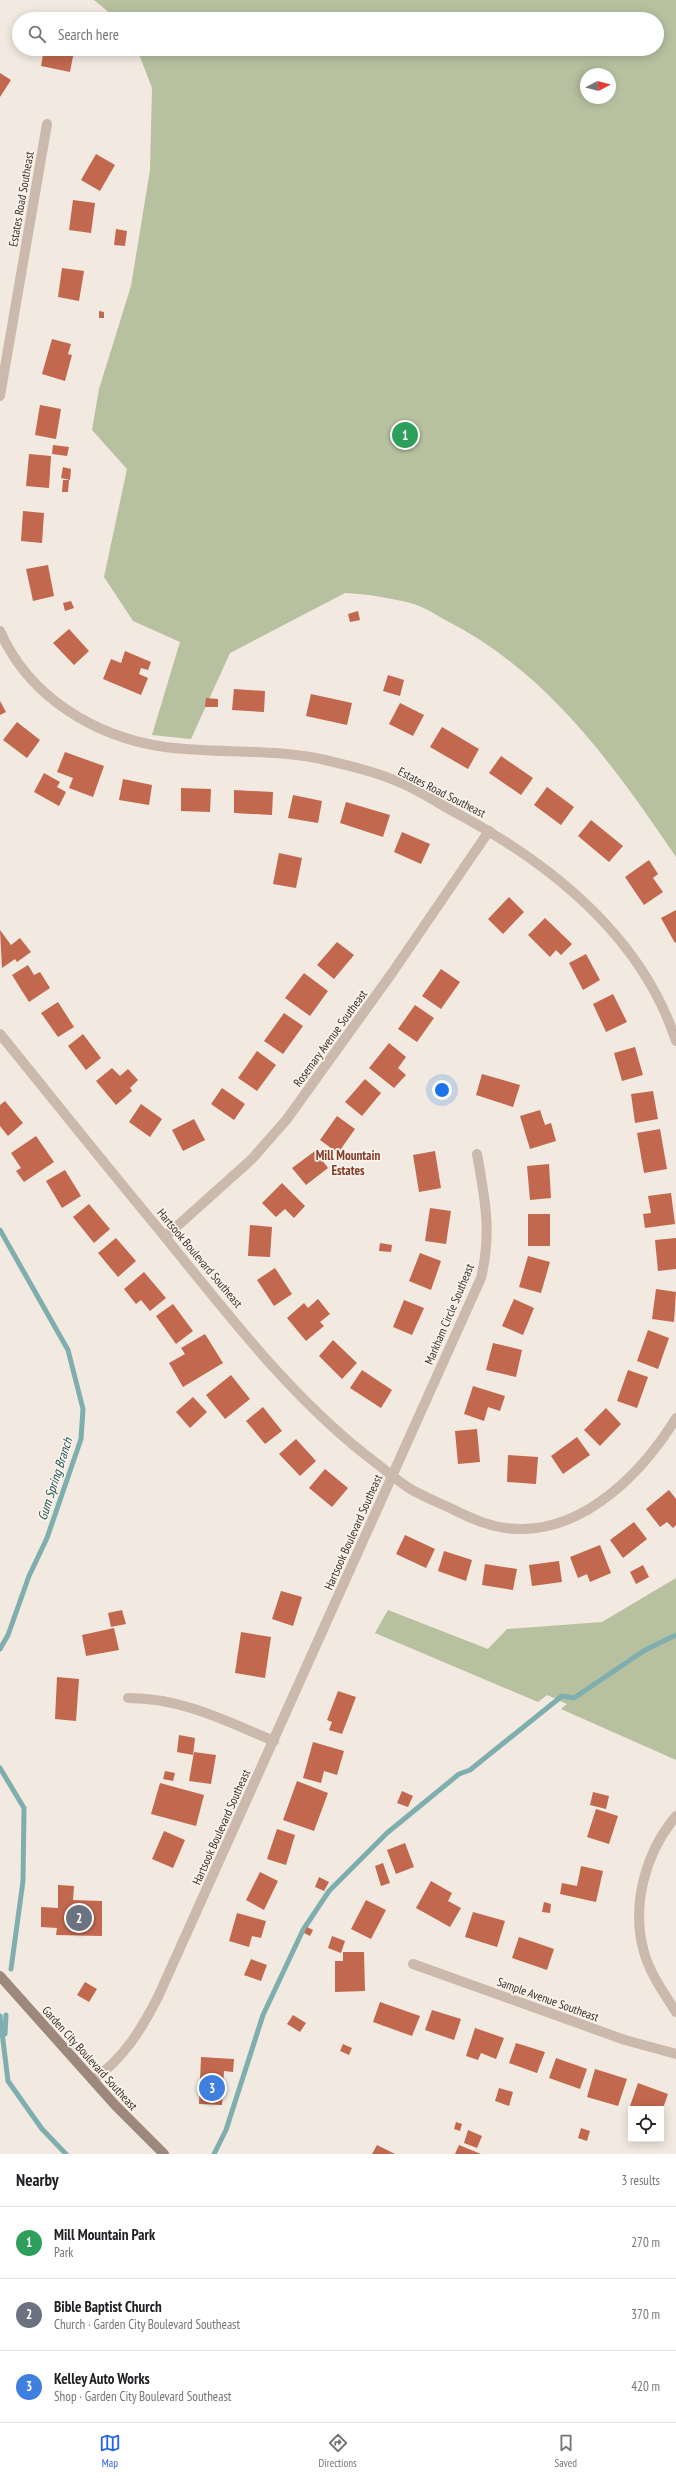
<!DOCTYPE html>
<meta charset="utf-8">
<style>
body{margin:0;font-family:"PT Sans Narrow",sans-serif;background:#f6f6f6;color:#202124}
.controls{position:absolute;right:12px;bottom:12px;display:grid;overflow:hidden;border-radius:0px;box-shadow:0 2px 10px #0003}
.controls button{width:36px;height:36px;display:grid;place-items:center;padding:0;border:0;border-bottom:1px solid #e0e0e0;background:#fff;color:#202124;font:20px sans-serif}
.compass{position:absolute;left:580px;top:68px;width:36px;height:36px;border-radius:50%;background:#fff;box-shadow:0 2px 10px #0003;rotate:83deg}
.you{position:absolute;left:442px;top:1090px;width:14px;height:14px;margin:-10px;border:3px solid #fff;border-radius:50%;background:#1a73e8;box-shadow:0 0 0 6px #1a73e833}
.badge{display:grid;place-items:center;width:26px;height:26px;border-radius:50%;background:#2563eb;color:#fff;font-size:13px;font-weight:700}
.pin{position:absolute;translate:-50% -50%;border:2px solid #fff;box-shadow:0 1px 4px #0006}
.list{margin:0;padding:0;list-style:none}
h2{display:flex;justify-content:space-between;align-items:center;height:52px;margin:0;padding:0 16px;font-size:17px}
h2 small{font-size:13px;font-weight:400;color:#757577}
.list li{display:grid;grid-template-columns:26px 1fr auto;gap:12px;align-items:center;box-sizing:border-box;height:72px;padding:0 16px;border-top:1px solid #e0e0e0}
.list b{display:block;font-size:15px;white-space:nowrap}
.list p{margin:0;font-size:13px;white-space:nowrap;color:#757577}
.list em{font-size:13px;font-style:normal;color:#757577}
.icon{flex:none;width:22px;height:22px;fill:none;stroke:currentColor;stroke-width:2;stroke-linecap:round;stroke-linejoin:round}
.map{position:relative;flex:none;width:676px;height:2154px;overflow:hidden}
.search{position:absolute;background:#fff;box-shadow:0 2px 10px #0003;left:12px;right:12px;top:12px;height:44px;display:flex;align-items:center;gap:10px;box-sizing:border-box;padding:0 14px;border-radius:22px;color:#757577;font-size:15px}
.sheet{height:268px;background:#fff}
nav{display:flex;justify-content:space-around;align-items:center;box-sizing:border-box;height:56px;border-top:1px solid #e0e0e0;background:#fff;font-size:11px;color:#757577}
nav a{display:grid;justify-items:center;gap:2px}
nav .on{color:#2563eb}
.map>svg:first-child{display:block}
</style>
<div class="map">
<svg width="676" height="2154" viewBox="0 0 676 2154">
<rect width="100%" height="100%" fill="#f2e9e0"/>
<g fill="#b7c1a0" fill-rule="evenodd">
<path d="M94,0H676V857C615,767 548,673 449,622C438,616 426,608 414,604C392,598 367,594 345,593L230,653L191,739L152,735L180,642L133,621L104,577L127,469L92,430L99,389L131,286L150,170L152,88L137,49H657V19H117ZM586,74H610V98H586Z"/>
<path d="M676,1578V1760L561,1709L567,1704L547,1695L538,1702L375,1633L388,1610L488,1649L507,1629L602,1622Z"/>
</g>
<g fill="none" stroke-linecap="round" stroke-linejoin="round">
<g stroke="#7faeaf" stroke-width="5">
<path d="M0,1230L68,1350L83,1409L81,1439L47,1538L29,1576L8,1635L0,1649"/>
<path d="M0,1768L24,1808L23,1881L11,1969"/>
<path d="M0,2016L8,2081L42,2129L66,2154"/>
<path d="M5,2034L6,2015"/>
<path d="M214,2154L226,2130L263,2015L303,1930L329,1891L387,1833L459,1774L470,1770L562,1696L574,1698L645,1650L676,1635"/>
</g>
</g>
<g fill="#c2684e">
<path d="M44,49L74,51L70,72L41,66Z"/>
<path d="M0,73L11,80L0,97Z"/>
<path d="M96,154L115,165L100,191L81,180Z"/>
<path d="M73,200L95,203L91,233L69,230Z"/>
<path d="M116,229L127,231L125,246L114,245Z"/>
<path d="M62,268L84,271L79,301L58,297Z"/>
<path d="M99,311L104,312V318H99Z"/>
<path d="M52,339L71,344L68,354L72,355L65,381L42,374Z"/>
<path d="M40,405L61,409L56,439L35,435Z"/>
<path d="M53,445L69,447L67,456L52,454Z"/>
<path d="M29,454L51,456L49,488L26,486Z"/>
<path d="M63,467L71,469L70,480L61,478Z"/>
<path d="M63,480H69L68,492H62Z"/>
<path d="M23,511L44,513L42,543L21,541Z"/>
<path d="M48,565L54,596L33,601L26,569Z"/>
<path d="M71,601L74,608L65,611L63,603Z"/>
<path d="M358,611L360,620L350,622L348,614Z"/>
<path d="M69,629L89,651L74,665L53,643Z"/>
<path d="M125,651L151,662L148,670L141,668L139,674L148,678L141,695L103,679L111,659L121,663Z"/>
<path d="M388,675L404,680L400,696L383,691Z"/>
<path d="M234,689L265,691L264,712L232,710Z"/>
<path d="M311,694L352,703L347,725L306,716Z"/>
<path d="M206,698L218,699V707H205Z"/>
<path d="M0,701L6,712L0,715Z"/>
<path d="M400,703L424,715L413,736L389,724Z"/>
<path d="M17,722L40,740L27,758L3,740Z"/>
<path d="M442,727L479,749L468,769L430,747Z"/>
<path d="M65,752L104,766L93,797L69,788L73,778L57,772Z"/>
<path d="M501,756L533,778L521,795L489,773Z"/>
<path d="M44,773L60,782L57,787L66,792L59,806L34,792Z"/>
<path d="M123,779L152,785L149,805L119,800Z"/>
<path d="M547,787L574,807L561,825L534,805Z"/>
<path d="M181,788L211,789L210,812L181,811Z"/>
<path d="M234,790L273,792L272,815L234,813Z"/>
<path d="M293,795L322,801L318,823L288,818Z"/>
<path d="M346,802L390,815L383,837L340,823Z"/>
<path d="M591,820L623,846L609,862L578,836Z"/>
<path d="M402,832L430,844L421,864L394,852Z"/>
<path d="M279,853L302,858L296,888L273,884Z"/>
<path d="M649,860L658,874L653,878L663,892L644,905L625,877Z"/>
<path d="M509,897L524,912L503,934L488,919Z"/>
<path d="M676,910V942L675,943L661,918Z"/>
<path d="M545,918L572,944L561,955L556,950L550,957L528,935Z"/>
<path d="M0,930L11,945L20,938L31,952L17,962L15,959L2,968Z"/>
<path d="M337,942L354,955L334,979L317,965Z"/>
<path d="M586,954L600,980L583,990L569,963Z"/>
<path d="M28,965L34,975L40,972L50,988L29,1002L12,975Z"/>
<path d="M441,969L460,982L441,1009L422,996Z"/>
<path d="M304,973L328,991L310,1016L285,998Z"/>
<path d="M613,994L627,1022L606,1032L593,1004Z"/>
<path d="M58,1002L74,1027L58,1037L41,1013Z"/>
<path d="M415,1005L434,1018L417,1042L398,1029Z"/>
<path d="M284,1013L303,1026L283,1054L264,1041Z"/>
<path d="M83,1034L101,1058L86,1070L68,1046Z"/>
<path d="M389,1043L406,1057L398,1068L406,1075L394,1088L369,1068Z"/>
<path d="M635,1047L643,1075L622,1081L614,1053Z"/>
<path d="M257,1051L276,1065L257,1091L238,1078Z"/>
<path d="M112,1068L120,1076L128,1069L138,1080L130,1088L132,1091L116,1105L96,1081Z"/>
<path d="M482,1074L520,1085L513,1107L476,1095Z"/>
<path d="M365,1079L381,1093L362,1116L345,1102Z"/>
<path d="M222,1088L245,1104L234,1120L211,1104Z"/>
<path d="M653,1091L658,1119L635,1123L631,1094Z"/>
<path d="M5,1101L23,1123L8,1136L0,1126V1105Z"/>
<path d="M141,1104L162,1119L150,1137L129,1122Z"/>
<path d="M540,1110L545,1125L551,1123L556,1141L530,1149L520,1116Z"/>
<path d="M337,1116L355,1129L338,1153L320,1140Z"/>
<path d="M194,1119L205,1140L183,1151L172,1130Z"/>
<path d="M660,1129L667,1169L644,1173L637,1133Z"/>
<path d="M36,1136L54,1162L24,1182L16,1171L21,1168L11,1153Z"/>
<path d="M315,1151L328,1168L306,1185L292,1168Z"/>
<path d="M435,1151L441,1188L419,1192L413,1155Z"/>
<path d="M549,1164L551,1198L530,1200L527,1166Z"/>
<path d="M65,1170L81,1196L62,1208L46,1181Z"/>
<path d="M282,1183L305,1206L294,1218L285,1209L276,1217L262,1203Z"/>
<path d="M671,1193L675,1224L645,1228L643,1214L651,1213L648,1196Z"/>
<path d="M89,1204L110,1229L94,1243L73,1217Z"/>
<path d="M430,1208L451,1211L446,1244L425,1241Z"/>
<rect x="528" y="1214" width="22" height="32"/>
<path d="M250,1225L272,1227L270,1257L248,1256Z"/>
<path d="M116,1238L136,1261L118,1277L98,1253Z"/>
<path d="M676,1238V1269L658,1271L655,1240Z"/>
<path d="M380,1243L392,1245L391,1252L379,1251Z"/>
<path d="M420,1253L441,1261L431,1290L409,1281Z"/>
<path d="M528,1256L550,1262L541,1293L519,1287Z"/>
<path d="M275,1268L292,1294L274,1306L257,1280Z"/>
<path d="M144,1272L166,1298L150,1311L141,1300L136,1304L124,1289Z"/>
<path d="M656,1289L676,1292L674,1322L652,1319Z"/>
<path d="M318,1299L330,1314L320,1322L324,1326L306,1341L287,1318L304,1303L308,1308Z"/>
<path d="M514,1299L534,1308L523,1335L502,1326Z"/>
<path d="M404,1300L424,1308L412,1335L393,1327Z"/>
<path d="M173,1304L193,1331L176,1344L156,1316Z"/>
<path d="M648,1330L669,1338L658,1369L637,1361Z"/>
<path d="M205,1334L223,1363L183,1387L169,1363L185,1354L181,1348Z"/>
<path d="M333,1340L357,1363L342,1379L319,1356Z"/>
<path d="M493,1343L522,1350L516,1377L486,1370Z"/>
<path d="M362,1370L392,1390L381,1408L350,1388Z"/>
<path d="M628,1370L648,1377L637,1408L617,1401Z"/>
<path d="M231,1375L250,1399L225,1419L206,1395Z"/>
<path d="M473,1386L505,1396L500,1411L488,1407L484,1421L464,1414Z"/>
<path d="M193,1397L207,1412L190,1428L176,1412Z"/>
<path d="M263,1407L282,1431L265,1444L246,1421Z"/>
<path d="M606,1408L621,1424L600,1446L584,1430Z"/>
<path d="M477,1429L480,1462L458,1464L455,1431Z"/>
<path d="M577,1437L590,1455L563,1474L551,1456Z"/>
<path d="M296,1439L316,1461L300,1476L279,1454Z"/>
<path d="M508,1455L538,1457L536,1484L507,1482Z"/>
<path d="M325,1469L348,1488L332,1507L309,1488Z"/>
<path d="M669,1490L676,1499V1525L673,1528L667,1522L660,1527L646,1509Z"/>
<path d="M634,1522L647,1539L623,1558L610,1540Z"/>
<path d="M405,1535L435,1549L426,1568L396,1554Z"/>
<path d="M600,1545L611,1573L590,1582L587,1574L578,1578L570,1557Z"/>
<path d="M444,1551L472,1560L466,1581L438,1571Z"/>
<path d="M559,1561L562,1582L532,1586L529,1565Z"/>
<path d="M485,1564L517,1569L513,1590L482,1585Z"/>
<path d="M643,1565L649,1577L636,1584L630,1572Z"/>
<path d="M281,1591L302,1597L293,1626L272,1619Z"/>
<path d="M122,1610L126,1624L111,1627L108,1613Z"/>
<path d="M114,1628L119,1650L86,1656L82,1635Z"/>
<path d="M241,1632L271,1637L265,1678L235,1673Z"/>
<path d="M57,1677L79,1679L76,1721L55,1719Z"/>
<path d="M338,1691L356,1697L342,1734L329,1730L332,1722L327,1720Z"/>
<path d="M179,1735L195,1738L193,1755L177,1752Z"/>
<path d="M313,1742L344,1751L337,1775L324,1771L321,1783L303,1778Z"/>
<path d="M194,1752L216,1755L211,1784L189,1781Z"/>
<path d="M165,1771L175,1773L173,1781L163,1779Z"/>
<path d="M297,1781L328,1793L314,1831L283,1820Z"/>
<path d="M160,1783L204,1795L196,1826L151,1814Z"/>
<path d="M402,1791L413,1796L408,1807L397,1803Z"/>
<path d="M593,1792L609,1796L606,1809L590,1805Z"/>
<path d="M596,1809L618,1816L609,1844L587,1837Z"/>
<path d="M277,1829L295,1835L286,1865L267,1859Z"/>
<path d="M164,1831L185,1840L173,1868L152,1859Z"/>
<path d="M405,1843L414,1867L396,1874L387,1850Z"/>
<path d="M383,1863L390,1883L381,1886L375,1866Z"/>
<path d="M581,1866L603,1871L596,1902L560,1894L562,1883L577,1886Z"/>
<path d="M260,1872L278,1881L264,1910L246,1900Z"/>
<path d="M319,1877L329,1882L324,1891L315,1887Z"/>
<path d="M431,1881L452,1893L448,1901L461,1908L450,1927L416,1908Z"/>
<path d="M58,1885L74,1886L73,1900L102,1901V1936L56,1935L57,1928L41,1927V1907L58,1908Z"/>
<path d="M366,1900L386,1910L371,1939L351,1929Z"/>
<path d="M544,1902L551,1904L550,1913L542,1912Z"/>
<path d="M473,1912L505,1921L497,1947L465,1937Z"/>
<path d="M237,1913L266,1921L261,1938L252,1936L249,1947L229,1941Z"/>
<path d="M307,1927L313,1930L310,1936L304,1933Z"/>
<path d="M332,1936L345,1941L341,1953L328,1948Z"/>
<path d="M519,1937L554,1949L547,1970L512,1958Z"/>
<path d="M343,1952H364L365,1991L335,1992V1961H343Z"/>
<path d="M251,1959L267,1965L261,1981L244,1975Z"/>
<path d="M85,1982L97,1989L89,2002L77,1995Z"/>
<path d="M380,2002L420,2016L412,2036L373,2022Z"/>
<path d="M432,2010L461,2019L454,2040L425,2030Z"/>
<path d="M293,2015L306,2023L300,2032L287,2024Z"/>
<path d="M475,2028L504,2038L496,2059L481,2053L478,2060L466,2056Z"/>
<path d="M516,2043L545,2052L537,2073L509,2063Z"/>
<path d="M343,2044L352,2048L349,2055L340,2051Z"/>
<path d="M201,2057L234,2059L233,2072L224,2071L222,2105L199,2104Z"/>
<path d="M556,2058L587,2069L580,2089L549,2078Z"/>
<path d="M595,2069L627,2079L618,2106L587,2097Z"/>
<path d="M638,2083L668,2094L661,2114V2109H629Z"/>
<path d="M499,2088L513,2092L509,2106L495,2101Z"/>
<path d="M456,2122L462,2124L460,2131L454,2129Z"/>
<path d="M581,2128L590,2131L587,2141L578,2138Z"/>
<path d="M468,2130L482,2136L477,2148L464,2143Z"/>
<path d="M377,2145L395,2154H372Z"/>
<path d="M459,2145L481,2154H455Z"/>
</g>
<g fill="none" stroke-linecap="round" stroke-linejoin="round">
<g stroke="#cab9ac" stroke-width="10">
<path d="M0,396L47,124"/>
<path d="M0,631C29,697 95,737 165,747C218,754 272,748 325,760C350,766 377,772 401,783C422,792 441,805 460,815C554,866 642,937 676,1041"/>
<path d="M0,1034C52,1098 104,1163 157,1227C224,1309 290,1398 376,1463C388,1472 401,1484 414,1491C425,1497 437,1502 448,1507C472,1519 495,1530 523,1529C589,1528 644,1470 676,1418"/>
<path d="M165,1237L252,1159L287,1119L392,973L489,831"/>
<path d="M128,1698C182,1698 226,1721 274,1741"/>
<path d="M676,1816C645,1853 631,1906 644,1952C650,1974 664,1993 676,2012"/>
<path d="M413,1964L625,2040L676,2054"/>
<path d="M93,2080C124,2058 141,2030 158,1997L481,1278C492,1233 485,1199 477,1154"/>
</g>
<path stroke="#9e887d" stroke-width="10" d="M0,1976L115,2105L164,2154"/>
</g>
<g text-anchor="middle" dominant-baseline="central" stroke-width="3.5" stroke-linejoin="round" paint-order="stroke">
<g font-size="12" fill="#392f2a" stroke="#faf3ec">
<text transform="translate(21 199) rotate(-80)">Estates Road Southeast</text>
<text transform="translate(442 792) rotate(27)">Estates Road Southeast</text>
<text transform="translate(330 1038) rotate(-54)">Rosemary Avenue Southeast</text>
<text transform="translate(200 1258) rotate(50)">Hartsook Boulevard Southeast</text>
<text transform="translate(449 1314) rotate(-67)">Markham Circle Southeast</text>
<text transform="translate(353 1532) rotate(-66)">Hartsook Boulevard Southeast</text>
<text transform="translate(221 1827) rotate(-66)">Hartsook Boulevard Southeast</text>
<text transform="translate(548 1999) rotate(20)">Sample Avenue Southeast</text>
<text transform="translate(90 2058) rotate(48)">Garden City Boulevard Southeast</text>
</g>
<g font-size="13" font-weight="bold" fill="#853b26" stroke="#faf3ec">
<text x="348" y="1155">Mill Mountain<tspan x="348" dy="15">Estates</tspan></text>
</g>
<g font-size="13" font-style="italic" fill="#215759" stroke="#faf3ec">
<text transform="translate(55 1479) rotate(-72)">Gum Spring Branch</text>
</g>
</g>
</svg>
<div class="controls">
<button><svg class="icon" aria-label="locate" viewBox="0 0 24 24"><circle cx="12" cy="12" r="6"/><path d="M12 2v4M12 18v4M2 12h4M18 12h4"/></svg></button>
</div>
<svg class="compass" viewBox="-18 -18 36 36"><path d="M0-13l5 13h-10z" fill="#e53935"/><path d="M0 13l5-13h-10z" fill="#757577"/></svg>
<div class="you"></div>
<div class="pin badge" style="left:405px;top:435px;background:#2e9e5b">1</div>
<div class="pin badge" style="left:79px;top:1918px;background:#6b7280">2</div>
<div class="pin badge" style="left:212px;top:2088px;background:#3f7fe0">3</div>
<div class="search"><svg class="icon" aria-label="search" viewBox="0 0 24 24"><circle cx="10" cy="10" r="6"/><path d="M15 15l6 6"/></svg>Search here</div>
</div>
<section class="sheet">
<h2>Nearby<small>3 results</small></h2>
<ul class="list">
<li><span class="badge" style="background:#2e9e5b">1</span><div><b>Mill Mountain Park</b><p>Park</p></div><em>270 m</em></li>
<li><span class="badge" style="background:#6b7280">2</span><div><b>Bible Baptist Church</b><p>Church · Garden City Boulevard Southeast</p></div><em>370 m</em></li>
<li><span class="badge" style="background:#3f7fe0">3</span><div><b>Kelley Auto Works</b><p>Shop · Garden City Boulevard Southeast</p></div><em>420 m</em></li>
</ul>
</section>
<nav>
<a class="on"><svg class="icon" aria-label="map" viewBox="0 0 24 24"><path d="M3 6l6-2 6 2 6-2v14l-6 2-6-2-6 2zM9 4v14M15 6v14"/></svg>Map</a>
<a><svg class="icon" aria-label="directions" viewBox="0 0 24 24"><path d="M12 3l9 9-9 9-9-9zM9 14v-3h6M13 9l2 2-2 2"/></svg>Directions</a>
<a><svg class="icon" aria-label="saved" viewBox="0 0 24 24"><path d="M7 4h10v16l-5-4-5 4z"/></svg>Saved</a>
</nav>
